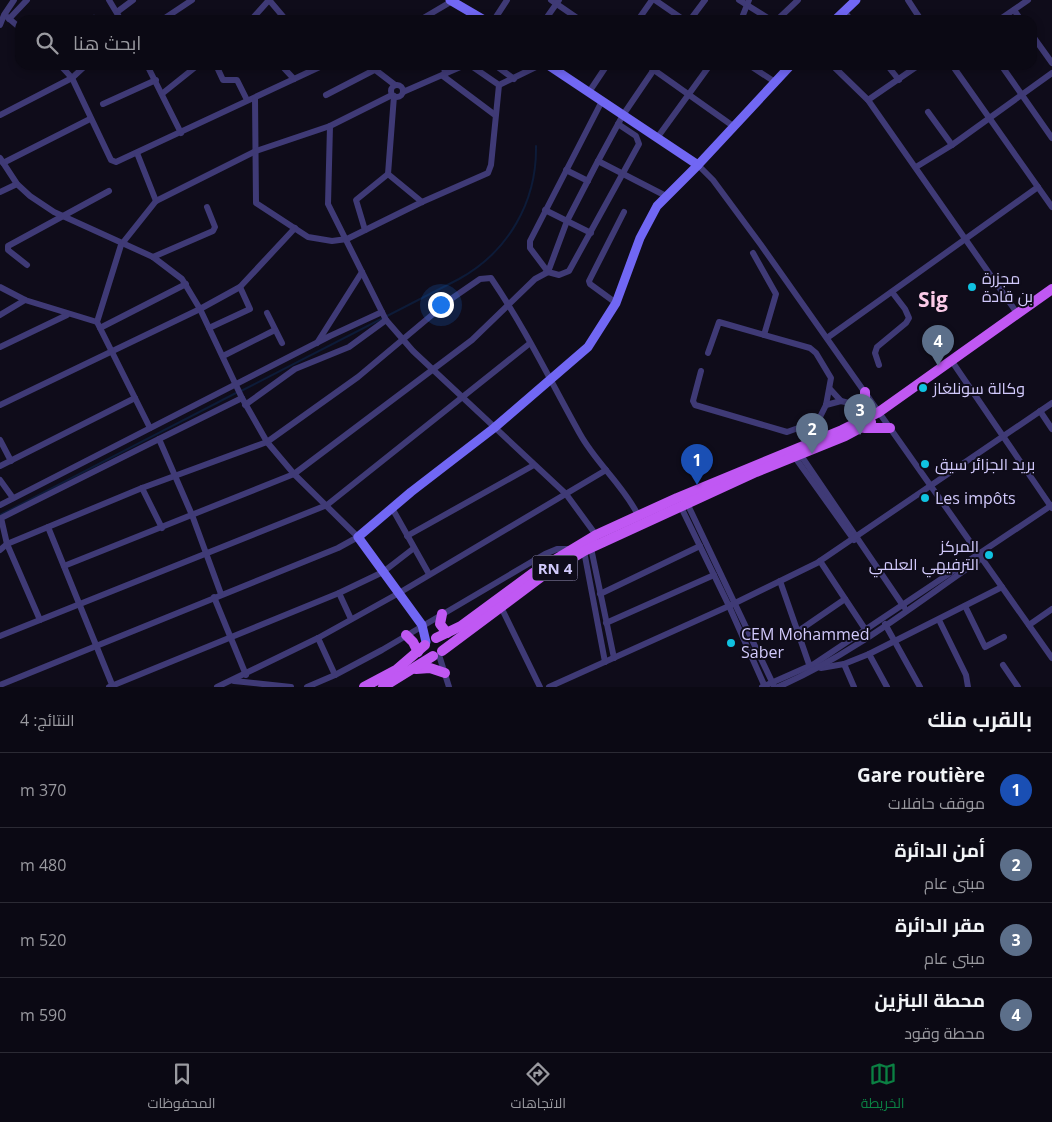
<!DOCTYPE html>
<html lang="ar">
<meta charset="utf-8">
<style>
body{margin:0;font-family:"Open Sans",Cairo,sans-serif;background:#191722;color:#f1f3f6;direction:rtl}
.you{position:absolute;left:440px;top:304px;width:18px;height:18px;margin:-12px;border:4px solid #fff;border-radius:50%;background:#1a73e8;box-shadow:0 0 0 8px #1a73e833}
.badge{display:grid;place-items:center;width:32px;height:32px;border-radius:50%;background:#0b8043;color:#fff;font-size:16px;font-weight:700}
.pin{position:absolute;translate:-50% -41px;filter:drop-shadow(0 1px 2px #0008)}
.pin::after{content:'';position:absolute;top:26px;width:18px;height:15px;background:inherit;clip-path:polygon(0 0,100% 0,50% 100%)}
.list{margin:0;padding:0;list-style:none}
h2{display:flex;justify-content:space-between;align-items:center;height:65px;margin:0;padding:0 20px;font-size:21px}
h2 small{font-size:16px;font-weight:400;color:#9a9aa0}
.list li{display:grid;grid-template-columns:32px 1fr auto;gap:15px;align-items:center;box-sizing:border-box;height:75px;padding:0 20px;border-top:1px solid #2b2a34}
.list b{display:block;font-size:19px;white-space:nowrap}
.list p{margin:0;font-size:16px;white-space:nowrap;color:#9a9aa0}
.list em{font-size:16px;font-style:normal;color:#9a9aa0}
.icon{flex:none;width:28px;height:28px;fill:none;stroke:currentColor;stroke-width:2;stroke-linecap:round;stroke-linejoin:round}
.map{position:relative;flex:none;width:1052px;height:687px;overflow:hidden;direction:ltr}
.search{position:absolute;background:#0b0914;box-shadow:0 2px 8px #0003;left:15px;right:15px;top:15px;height:55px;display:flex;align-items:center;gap:12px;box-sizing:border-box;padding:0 18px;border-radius:15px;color:#9a9aa0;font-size:19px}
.sheet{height:365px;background:#0b0914}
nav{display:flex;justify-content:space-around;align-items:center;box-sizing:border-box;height:70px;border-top:1px solid #2b2a34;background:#0b0914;font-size:14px;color:#9a9aa0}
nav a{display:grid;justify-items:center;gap:2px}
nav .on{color:#0b8043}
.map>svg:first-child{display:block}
</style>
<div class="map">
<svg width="1052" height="687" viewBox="0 0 1052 687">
<rect width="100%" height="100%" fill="#0f0c1a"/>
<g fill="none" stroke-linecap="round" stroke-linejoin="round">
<g stroke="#0d1b38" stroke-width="2">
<path d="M241,391L459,279C508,252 537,202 536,146"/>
<path d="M0,515L236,393"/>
</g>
<g stroke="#3f3a76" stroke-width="6">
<path d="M109,0L121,20"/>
<path d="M551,0L580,20"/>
<path d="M655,0L684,20"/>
<path d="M739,0L771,20"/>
<path d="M908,0L921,20"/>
<path d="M270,1L286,20"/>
<path d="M1014,10L1021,20"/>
<path d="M844,11L851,20"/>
<path d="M117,12L133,0"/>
<path d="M6,16L20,28"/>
<path d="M9,19L27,0"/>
<path d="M92,20L94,18"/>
<path d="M162,20L192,0"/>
<path d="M251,20L269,0"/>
<path d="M420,20L454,0"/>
<path d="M470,20L476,16"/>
<path d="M494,20L507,0"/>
<path d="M545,20L559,0"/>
<path d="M638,20L652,0"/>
<path d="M690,20L705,0"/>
<path d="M741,20L749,0"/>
<path d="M777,20L798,0"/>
<path d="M999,20L1028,0"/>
<path d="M0,25L4,15L14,0"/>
<path d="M1032,35L1052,63"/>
<path d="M60,65L72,78L111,160L116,162L324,65"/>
<path d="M147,65L181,133"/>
<path d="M216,65L223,80H237L247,100"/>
<path d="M281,65L294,79"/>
<path d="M369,65L395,85"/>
<path d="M444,65L445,75"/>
<path d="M470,65L499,85L540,65"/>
<path d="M495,65L514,79"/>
<path d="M647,65L733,126"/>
<path d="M657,65L623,115L598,161L666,196"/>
<path d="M749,65L775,82"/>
<path d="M832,65L868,100L1017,313"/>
<path d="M887,65L899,80"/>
<path d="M952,65L1052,207"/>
<path d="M1001,65L1052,138"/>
<path d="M443,76L495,115"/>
<circle cx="397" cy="91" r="6"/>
<path d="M403,92L465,65"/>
<path d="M589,92L607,65"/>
<path d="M163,93L198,65"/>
<path d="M326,95L384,65"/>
<path d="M394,96L388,174L422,202"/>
<path d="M255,98L256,203L308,237L332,241L347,239L422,202L488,173L491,165L499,85"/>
<path d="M868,100L919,65"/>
<path d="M103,104L156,80"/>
<path d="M928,112L952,145"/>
<path d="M0,115L72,78L86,65"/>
<path d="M330,126L328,204L386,320L413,351L566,494L596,535"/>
<path d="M657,138L710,65"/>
<path d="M137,153L156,201"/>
<path d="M0,158L17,184L30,196L54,212L153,257L182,279L200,309L242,398L267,442L294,474L358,537L338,548L0,685"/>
<path d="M598,161L567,221L548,272L530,248V241L602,101"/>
<path d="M3,163L90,119"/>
<path d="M698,165L713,180L761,245L1052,658"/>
<path d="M916,167L952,145L1052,73"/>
<path d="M566,170L588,181"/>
<path d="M0,192L17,184"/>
<path d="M545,210L591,233"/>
<path d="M365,230L356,200L388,174"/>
<path d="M753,253L776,294L764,335"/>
<path d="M153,257L213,231L215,227L207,207"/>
<path d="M27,265L8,250V246L109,191"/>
<path d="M0,287L25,300L97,322"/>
<path d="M616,303L590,284L589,281L624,212"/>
<path d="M267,313L282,343"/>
<path d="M0,315L25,300"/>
<path d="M100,328L186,284"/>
<path d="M209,328L250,309L240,287"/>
<path d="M827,338L1038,187"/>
<path d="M317,343L362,272"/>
<path d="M0,347L67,315"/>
<path d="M223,356L275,330"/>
<path d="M951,360L1052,508"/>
<path d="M879,365L875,353L877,347L906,323L909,318L905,309L892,292"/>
<path d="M701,371L693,401L695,405L787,432L818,421L826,405L831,378L816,353L810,348L719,322L708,353"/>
<path d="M830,389L841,401"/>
<path d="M0,405L200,309L240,287L295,228"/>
<path d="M245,405L295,369L349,347L386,320"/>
<path d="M826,405L841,401L865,407"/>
<path d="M1040,411L1052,429"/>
<path d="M150,428L97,322L121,245L156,201L256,151L330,126L392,95"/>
<path d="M159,439L242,398"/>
<path d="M0,440L11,461"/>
<path d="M800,454L904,607"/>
<path d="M794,456L854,540"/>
<path d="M0,466L135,398"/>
<path d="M0,480L13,498"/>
<path d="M142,488L162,528"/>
<path d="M686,501L774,686"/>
<path d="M0,505L330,336L382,312"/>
<path d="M680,505L729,606L765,687"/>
<path d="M392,508L429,574"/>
<path d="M48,527L113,687"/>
<path d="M407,536L534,465"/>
<path d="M591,548L614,658"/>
<path d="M0,550L7,544L142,488L267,442L358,377L451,299L480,279L491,278C525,328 551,382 580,434C596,463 623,485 638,515"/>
<path d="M584,551L605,662"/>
<path d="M820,561L865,629"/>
<path d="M64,566L294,474L472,340L535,279L548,272L559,275L569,271L639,144L636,136L618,124"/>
<path d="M780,581L811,670"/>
<path d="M339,593L351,619"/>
<path d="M600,594L700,546"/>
<path d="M214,597L246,675"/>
<path d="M965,606L985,647L1004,637"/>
<path d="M501,607L540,687"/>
<path d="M40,620L7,544L1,518L159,439L192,515L221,594"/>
<path d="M939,620L966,675L968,687"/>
<path d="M606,623L714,575"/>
<path d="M885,624L920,687"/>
<path d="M1029,625L1052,609"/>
<path d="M797,632L845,599"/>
<path d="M0,636L327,505L529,344"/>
<path d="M318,638L335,675"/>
<path d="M869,654L887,687"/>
<path d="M439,655L449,687"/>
<path d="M844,664L854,687"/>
<path d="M1003,665L1018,687"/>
<path d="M821,668L844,664L869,654L1002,587"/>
<path d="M234,681L291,687"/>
<path d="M109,687L339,593L383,572L414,548"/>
<path d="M217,687L318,638L399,593L606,470"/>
<path d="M307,687L335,675L382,650L545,554L557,549H570"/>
<path d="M549,687L729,606L817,563L1052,403"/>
<path d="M762,687L814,664L1052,505"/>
<path d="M778,687C850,656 914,605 978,561L980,554"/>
</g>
<g stroke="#7167f4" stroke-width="9">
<path d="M450,0L484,20"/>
<path d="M835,20L856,0"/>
<path d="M548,65L698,165"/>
<path d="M426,642L422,625L358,537L411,492L494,428L588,347L616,303L640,238L657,206L698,165L791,65"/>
</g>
<g stroke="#c058f3" stroke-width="10">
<path d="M858,422L865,407V392"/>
<path d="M864,428H890"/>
<path d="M442,614L440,624L447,633"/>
<path d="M406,635L413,642L418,652"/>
<path d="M436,638L461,626L533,573L596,535L677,498L842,430L879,412L1052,289"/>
<path d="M442,651L541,577L584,551L756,472L845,436L871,422"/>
<path d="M416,669L430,668L445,673"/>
<path d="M364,687L396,670L425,645"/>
<path d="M383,687L433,656"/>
</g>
</g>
<g fill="#10c2e1" stroke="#0f0c1a" stroke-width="2">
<circle cx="972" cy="287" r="5"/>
<circle cx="923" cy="388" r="5"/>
<circle cx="925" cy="464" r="5"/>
<circle cx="925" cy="498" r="5"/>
<circle cx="989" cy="555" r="5"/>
<circle cx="731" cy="643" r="5"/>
</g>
<g text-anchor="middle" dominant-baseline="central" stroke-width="4" stroke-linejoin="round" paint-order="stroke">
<rect fill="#0f0c1a" stroke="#9790b8" stroke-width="1" x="532.5" y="555.5" width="45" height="25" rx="4"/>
<g font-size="15" font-weight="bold" fill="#d1c9fb">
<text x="555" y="568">RN 4</text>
</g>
<g font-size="16" fill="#d1c9fb" stroke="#0f0c1a" text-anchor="start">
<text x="982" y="278">مجزرة<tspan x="982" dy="18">بن قادة</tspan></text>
<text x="933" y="388">وكالة سونلغاز</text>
<text x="935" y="464">بريد الجزائر سيق</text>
<text x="935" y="498">Les impôts</text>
<text x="979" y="546" text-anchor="end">المركز<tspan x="979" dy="18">الترفيهي العلمي</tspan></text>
<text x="741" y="634">CEM Mohammed<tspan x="741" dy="18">Saber</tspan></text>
</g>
<g font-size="21" font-weight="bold" fill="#fbcbe8" stroke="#0f0c1a">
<text x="933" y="299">Sig</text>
</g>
</g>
</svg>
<div class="you"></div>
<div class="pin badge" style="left:697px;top:485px;background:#1a4fb4">1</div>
<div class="pin badge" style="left:812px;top:454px;background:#5c6f8a">2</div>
<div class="pin badge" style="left:860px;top:435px;background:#5c6f8a">3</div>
<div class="pin badge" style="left:938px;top:366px;background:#5c6f8a">4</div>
<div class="search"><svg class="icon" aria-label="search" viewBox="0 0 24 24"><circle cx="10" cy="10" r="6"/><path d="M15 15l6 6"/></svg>ابحث هنا</div>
</div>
<section class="sheet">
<h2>بالقرب منك<small>النتائج: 4</small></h2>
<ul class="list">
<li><span class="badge" style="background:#1a4fb4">1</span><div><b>Gare routière</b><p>موقف حافلات</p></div><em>370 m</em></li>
<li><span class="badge" style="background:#5c6f8a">2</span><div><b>أمن الدائرة</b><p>مبنى عام</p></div><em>480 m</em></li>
<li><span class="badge" style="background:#5c6f8a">3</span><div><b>مقر الدائرة</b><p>مبنى عام</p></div><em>520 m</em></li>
<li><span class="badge" style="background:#5c6f8a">4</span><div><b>محطة البنزين</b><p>محطة وقود</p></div><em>590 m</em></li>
</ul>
</section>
<nav>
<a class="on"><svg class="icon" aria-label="map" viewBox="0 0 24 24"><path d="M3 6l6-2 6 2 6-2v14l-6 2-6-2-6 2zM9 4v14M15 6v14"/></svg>الخريطة</a>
<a><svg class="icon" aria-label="directions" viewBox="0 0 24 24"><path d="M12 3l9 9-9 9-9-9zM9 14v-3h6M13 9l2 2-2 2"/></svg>الاتجاهات</a>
<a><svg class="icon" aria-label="saved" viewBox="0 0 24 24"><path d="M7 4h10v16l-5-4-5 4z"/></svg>المحفوظات</a>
</nav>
